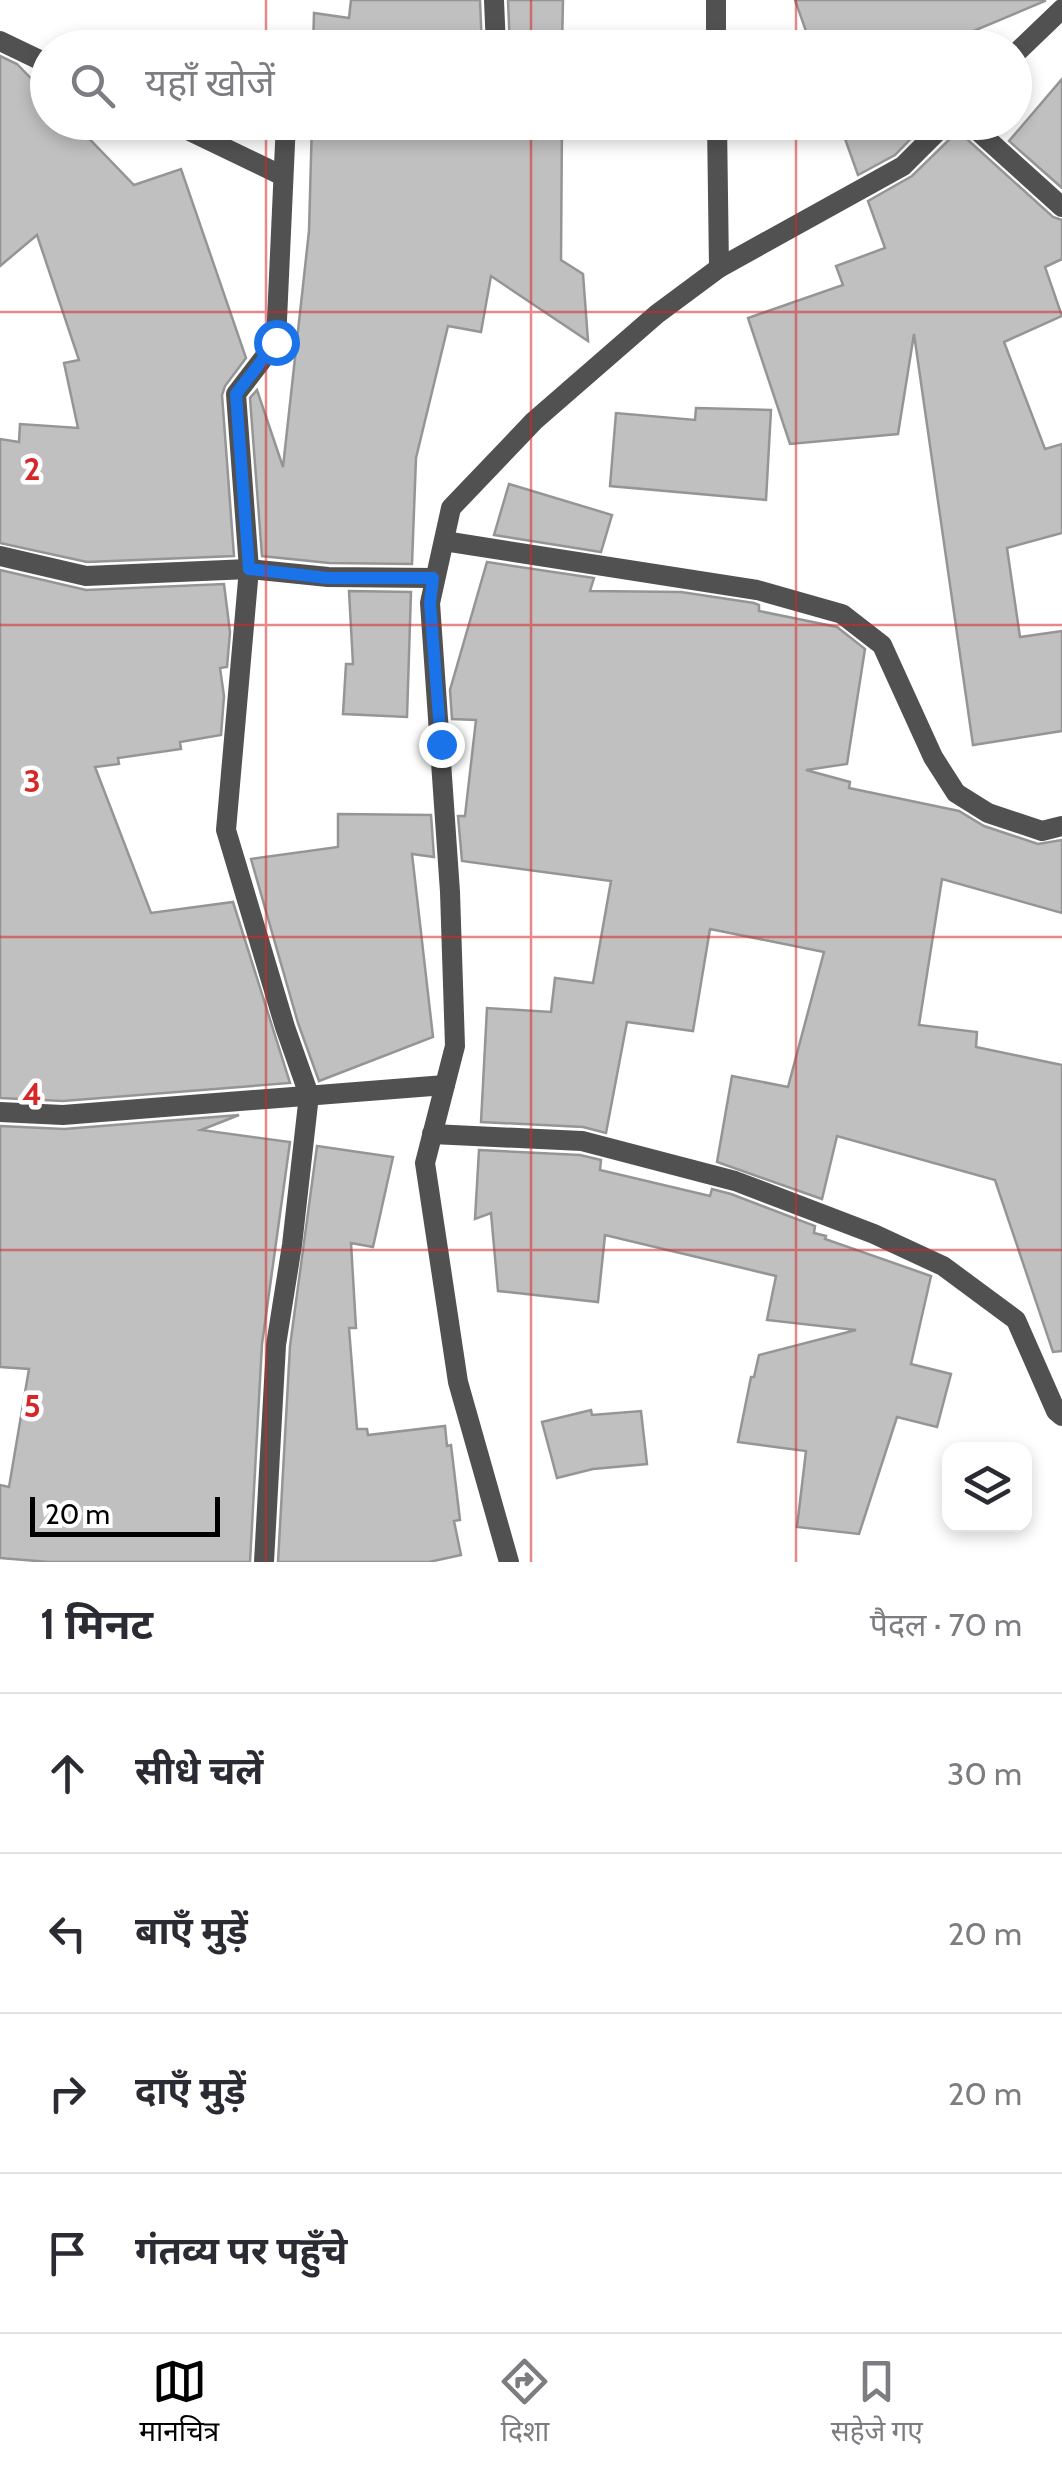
<!DOCTYPE html>
<html lang="hi">
<meta charset="utf-8">
<style>
body{margin:0;font-family:Cabin,"Noto Sans Devanagari",sans-serif;background:#f2f2f3;color:#2b2b33}
.controls{position:absolute;right:30px;bottom:30px;display:grid;overflow:hidden;border-radius:20px;box-shadow:0 5px 15px #0003}
.controls button{width:90px;height:90px;display:grid;place-items:center;padding:0;border:0;border-bottom:2px solid #e1e1e2;background:#fff;color:#2b2b33;font:50px sans-serif}
.scale{position:absolute;left:30px;bottom:25px;width:190px;box-sizing:border-box;padding-left:10px;border:5px solid #000;border-top:0;font-size:28px;line-height:35px;white-space:nowrap;color:#000;-webkit-text-stroke:8px #fff;paint-order:stroke}
.stop{position:absolute;width:30px;height:30px;margin:-22px;border:8px solid #1a73e8;border-radius:50%;background:#fff}
.stop.end{background:#1a73e8;border-color:#fff;box-shadow:0 2px 10px #0008}
.list{margin:0;padding:0;list-style:none}
h2{display:flex;justify-content:space-between;align-items:center;height:130px;margin:0;padding:0 40px;font-size:42px}
h2 small{font-size:32px;font-weight:400;color:#7c7c81}
.list li{display:grid;grid-template-columns:65px 1fr auto;gap:30px;align-items:center;box-sizing:border-box;height:160px;padding:0 40px;border-top:2px solid #e1e1e2}
.list b{display:block;font-size:38px;white-space:nowrap}
.list em{font-size:32px;font-style:normal;color:#7c7c81}
.icon{flex:none;width:55px;height:55px;fill:none;stroke:currentColor;stroke-width:2;stroke-linecap:round;stroke-linejoin:round}
.map{position:relative;flex:none;width:1062px;height:1562px;overflow:hidden}
.search{position:absolute;background:#fff;box-shadow:0 5px 15px #0003;left:30px;right:30px;top:30px;height:110px;display:flex;align-items:center;gap:25px;box-sizing:border-box;padding:0 35px;border-radius:55px;color:#7c7c81;font-size:38px}
.sheet{height:770px;background:#fff}
nav{display:flex;justify-content:space-around;align-items:center;box-sizing:border-box;height:140px;border-top:2px solid #e1e1e2;background:#fff;font-size:28px;color:#7c7c81}
nav a{display:grid;justify-items:center;gap:5px}
nav .on{color:#000}
.map>svg:first-child{display:block}
</style>
<div class="map">
<svg width="1062" height="1562" viewBox="0 0 1062 1562">
<rect width="100%" height="100%" fill="#fff"/>
<g fill="#c0c0c0" stroke="#959595" stroke-width="2.5">
<path d="M351,0H480L482,48H313L314,13L349,18Z"/>
<path d="M508,0H563L562,48H510Z"/>
<path d="M795,0H1045V1L933,48H812Z"/>
<path d="M0,56L17,64L48,96V122H73L134,185L181,169L246,358L225,386L222,395L234,556L87,562L0,543V439L19,442L20,424L78,428L64,363L79,360L37,235L0,266Z"/>
<path d="M1062,79V188L1009,141Z"/>
<path d="M312,122H562L561,260L583,274L588,341L491,276L481,332L448,326L416,458L412,564L329,563L262,556L250,398L257,390L283,467L309,231Z"/>
<path d="M839,122H927L895,155L858,175Z"/>
<path d="M958,131L1053,217L1062,220V259L1045,267L1062,316L1004,342L1045,449L1062,444V533L1007,548L1020,637L1062,631V731L973,745L914,334L898,434L790,444L748,318L843,285L836,266L885,248L868,201L912,176Z"/>
<path d="M696,408L771,410L766,500L610,486L616,413L695,420Z"/>
<path d="M509,484L612,515L601,552L494,535Z"/>
<path d="M487,562L594,578L590,591L681,592L754,603L759,605V611L837,627L865,649L847,764L806,770L850,782L849,788L959,811L984,826L1038,844L1062,840V913L942,879L919,1025L977,1032L976,1047L1062,1065V1351L1053,1352L995,1180L837,1136L822,1199L717,1162L732,1076L788,1087L824,952L710,929L693,1031L627,1022L606,1133L583,1127L481,1122L487,1008L551,1012L555,978L593,983L611,881L462,861L458,816H465L476,720L452,719L450,690Z"/>
<path d="M0,570L86,590L224,584L230,632L227,667L220,668L224,696L221,735L180,742L181,749L118,758L119,764L95,767L151,913L233,902L290,1083L63,1101L0,1098Z"/>
<path d="M349,591L411,592L407,717L343,714L346,664H353Z"/>
<path d="M338,814L431,815L434,857L412,854L433,1037L319,1081L298,1023L251,859L338,847Z"/>
<path d="M239,1115L201,1130L290,1142L262,1344L250,1562H49L0,1558V1485L9,1487L29,1369L0,1367V1126L64,1129Z"/>
<path d="M317,1146L393,1157L373,1247L351,1243L356,1328H349L357,1429H367L368,1435L445,1426L447,1446L451,1445L460,1520L454,1521L461,1555L429,1562H278L290,1346Z"/>
<path d="M479,1150L580,1155L601,1160L600,1170L710,1196L712,1189L731,1194L815,1226L814,1233L826,1236L825,1239L931,1276L911,1364L951,1374L937,1427L897,1417L859,1534L797,1527L806,1451L738,1442L751,1377H754L759,1355L856,1330L767,1320L776,1276L605,1235L598,1302L498,1291L491,1213L475,1219Z"/>
<path d="M591,1410L592,1415L641,1411L647,1464L593,1469L557,1478L542,1422Z"/>
</g>
<g fill="none" stroke-linecap="round" stroke-linejoin="round">
<g stroke="#515151" stroke-width="20">
<path d="M494,0L496,48"/>
<path d="M716,0V48"/>
<path d="M0,41L48,64"/>
<path d="M1014,55L1062,9"/>
<path d="M171,122L283,176"/>
<path d="M717,122L719,268"/>
<path d="M968,122L1062,207"/>
<path d="M444,541L757,590L842,614L882,645L933,757L956,793L988,813L1042,831L1062,826"/>
<path d="M0,556L86,576L249,569L328,577L433,578"/>
<path d="M0,1112L63,1115L445,1085"/>
<path d="M432,1134L582,1141L735,1181L874,1234L943,1266L1016,1320L1056,1411L1062,1416"/>
<path d="M264,1562L276,1345L292,1245L309,1095L285,1027L226,830L249,569L236,394L276,342L286,122"/>
<path d="M509,1562L458,1382L425,1163L455,1046L450,892L430,603L451,508L534,421L657,314L719,268L903,166L947,122"/>
</g>
</g>
<g fill="none" stroke-linecap="round" stroke-linejoin="round">
<path stroke="#1a73e8" stroke-width="12" d="M276,342L236,394L249,569L328,578H433L430,603L441,744"/>
</g>
<path fill="none" stroke="#d62828" stroke-width="2.5" stroke-opacity="0.55" d="M266,0V48M531,0V48M796,0V48M266,122V1562M531,122V1562M796,122V1562M0,312H1062M0,625H1062M0,937H1062M0,1250H1062"/>
<g font-size="32" text-anchor="middle" font-weight="bold" fill="#d62828" stroke="#fff" stroke-width="9" stroke-linejoin="round" paint-order="stroke">
<text x="32" y="480">2</text>
<text x="32" y="792">3</text>
<text x="32" y="1105">4</text>
<text x="32" y="1417">5</text>
</g>
</svg>
<div class="controls">
<button><svg class="icon" aria-label="layers" viewBox="0 0 24 24"><path d="M12 4l9 5-9 5-9-5zM3 14l9 5 9-5"/></svg></button>
</div>
<div class="scale">20 m</div>
<div class="stop" style="left:276px;top:342px"></div>
<div class="stop end" style="left:441px;top:744px"></div>
<div class="search"><svg class="icon" aria-label="search" viewBox="0 0 24 24"><circle cx="10" cy="10" r="6"/><path d="M15 15l6 6"/></svg>यहाँ खोजें</div>
</div>
<section class="sheet">
<h2>1 मिनट<small>पैदल · 70 m</small></h2>
<ul class="list">
<li><svg class="icon" aria-label="ahead" viewBox="0 0 24 24"><path d="M12 20V5M6 11l6-6 6 6"/></svg><div><b>सीधे चलें</b></div><em>30 m</em></li>
<li><svg class="icon" aria-label="left" viewBox="0 0 24 24"><path d="M17 20v-9H6M10 6l-5 5 5 5"/></svg><div><b>बाएँ मुड़ें</b></div><em>20 m</em></li>
<li><svg class="icon" aria-label="right" viewBox="0 0 24 24"><path d="M7 20v-9h11M14 6l5 5-5 5"/></svg><div><b>दाएँ मुड़ें</b></div><em>20 m</em></li>
<li><svg class="icon" aria-label="arrive" viewBox="0 0 24 24"><path d="M6 21V4h12l-3 4 3 4H6"/></svg><div><b>गंतव्य पर पहुँचे</b></div></li>
</ul>
</section>
<nav>
<a class="on"><svg class="icon" aria-label="map" viewBox="0 0 24 24"><path d="M3 6l6-2 6 2 6-2v14l-6 2-6-2-6 2zM9 4v14M15 6v14"/></svg>मानचित्र</a>
<a><svg class="icon" aria-label="directions" viewBox="0 0 24 24"><path d="M12 3l9 9-9 9-9-9zM9 14v-3h6M13 9l2 2-2 2"/></svg>दिशा</a>
<a><svg class="icon" aria-label="saved" viewBox="0 0 24 24"><path d="M7 4h10v16l-5-4-5 4z"/></svg>सहेजे गए</a>
</nav>
